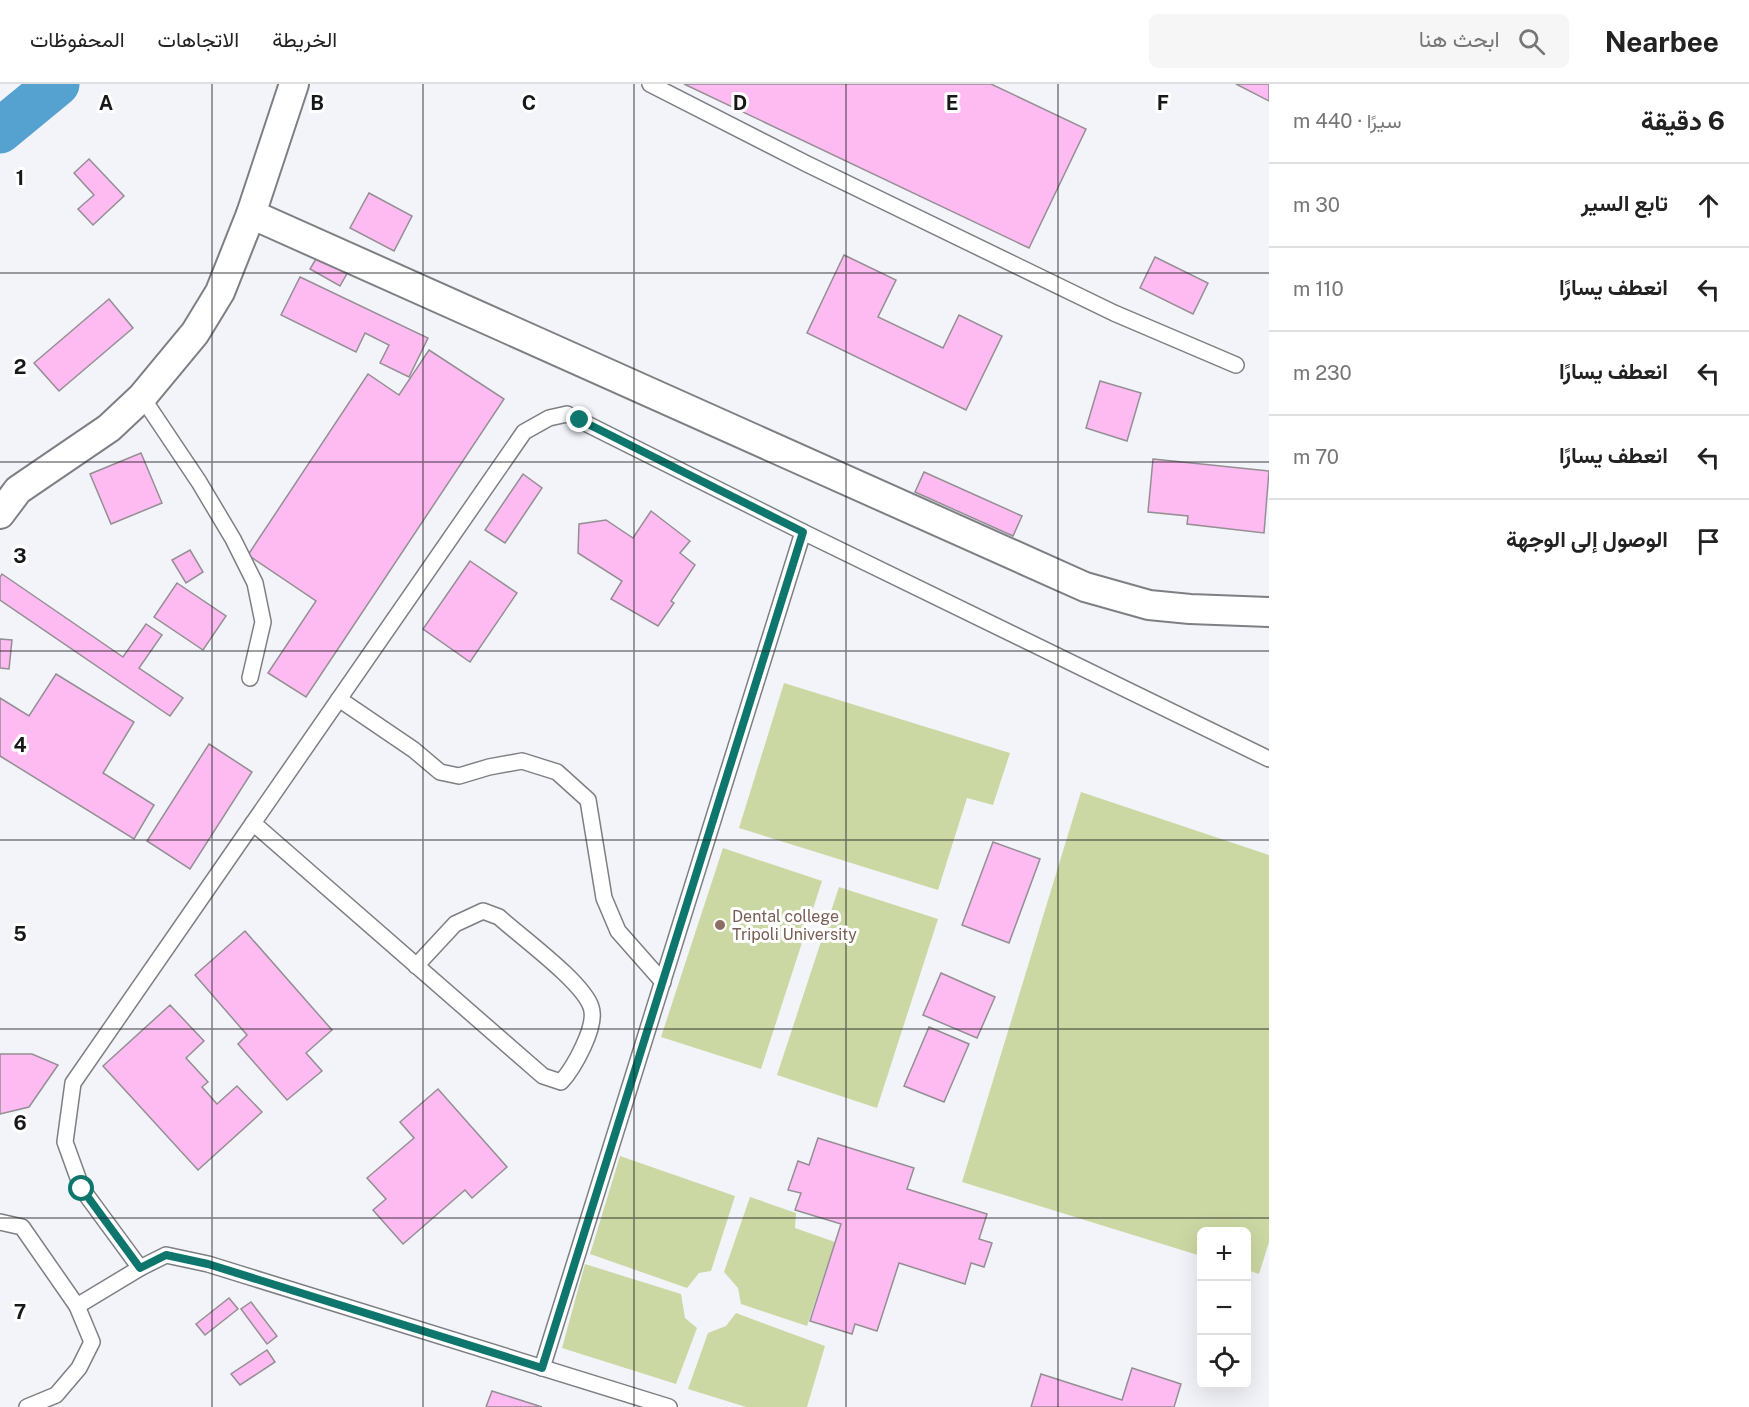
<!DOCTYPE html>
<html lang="ar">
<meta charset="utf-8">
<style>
body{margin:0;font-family:"Public Sans",Vazirmatn,sans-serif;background:#f6f6f6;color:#222;direction:rtl}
.controls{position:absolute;right:18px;bottom:18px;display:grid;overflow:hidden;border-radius:9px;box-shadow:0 6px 24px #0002}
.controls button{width:54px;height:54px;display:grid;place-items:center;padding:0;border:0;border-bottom:2px solid #e0e0e0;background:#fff;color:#222;font:30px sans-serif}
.stop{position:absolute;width:18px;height:18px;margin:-14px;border:4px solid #0f766e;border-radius:50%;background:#fff}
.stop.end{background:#0f766e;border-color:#fff;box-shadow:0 2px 6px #0008}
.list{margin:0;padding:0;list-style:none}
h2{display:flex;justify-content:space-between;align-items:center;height:78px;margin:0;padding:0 24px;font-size:26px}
h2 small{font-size:20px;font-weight:400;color:#767676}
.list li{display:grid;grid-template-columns:39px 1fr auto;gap:18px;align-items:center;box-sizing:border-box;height:84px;padding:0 24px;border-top:2px solid #e0e0e0}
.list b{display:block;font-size:22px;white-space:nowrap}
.list em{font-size:20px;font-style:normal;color:#767676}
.icon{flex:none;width:33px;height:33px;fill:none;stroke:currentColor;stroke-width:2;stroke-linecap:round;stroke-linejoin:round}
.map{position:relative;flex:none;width:1269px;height:1323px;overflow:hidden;direction:ltr}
header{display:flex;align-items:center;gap:36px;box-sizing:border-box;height:84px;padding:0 30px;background:#fff;border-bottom:2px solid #e0e0e0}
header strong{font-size:28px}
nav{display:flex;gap:33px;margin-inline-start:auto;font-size:21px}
.search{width:420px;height:54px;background:#f6f6f6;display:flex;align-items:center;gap:15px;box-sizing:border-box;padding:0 21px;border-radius:9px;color:#767676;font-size:22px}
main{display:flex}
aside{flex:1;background:#fff}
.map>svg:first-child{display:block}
</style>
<header>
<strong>Nearbee</strong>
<div class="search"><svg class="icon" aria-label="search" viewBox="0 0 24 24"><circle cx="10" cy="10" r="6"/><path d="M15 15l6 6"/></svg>ابحث هنا</div>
<nav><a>الخريطة</a><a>الاتجاهات</a><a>المحفوظات</a></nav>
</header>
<main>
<aside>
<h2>6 دقيقة<small>سيرًا · 440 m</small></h2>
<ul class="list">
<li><svg class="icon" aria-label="ahead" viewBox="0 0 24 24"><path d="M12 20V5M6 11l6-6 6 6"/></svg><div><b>تابع السير</b></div><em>30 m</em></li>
<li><svg class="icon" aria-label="left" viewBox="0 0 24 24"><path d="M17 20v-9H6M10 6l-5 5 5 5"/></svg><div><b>انعطف يسارًا</b></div><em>110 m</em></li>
<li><svg class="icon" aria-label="left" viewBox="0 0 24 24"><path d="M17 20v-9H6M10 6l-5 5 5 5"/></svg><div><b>انعطف يسارًا</b></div><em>230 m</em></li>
<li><svg class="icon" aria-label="left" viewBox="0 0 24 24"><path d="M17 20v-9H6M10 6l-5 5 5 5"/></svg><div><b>انعطف يسارًا</b></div><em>70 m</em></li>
<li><svg class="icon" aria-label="arrive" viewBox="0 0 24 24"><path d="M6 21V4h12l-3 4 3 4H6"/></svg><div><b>الوصول إلى الوجهة</b></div></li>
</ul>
</aside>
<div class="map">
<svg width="1269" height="1323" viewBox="0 0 1269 1323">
<rect width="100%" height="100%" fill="#f2f4fa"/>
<g fill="#ccd8a3">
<path d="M784,599L1010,669L993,721L967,714L938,806L739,744Z"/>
<path d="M1081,708L1269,771V1158L1259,1190L1247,1186L1246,1148H1202L1201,1172L962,1098Z"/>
<path d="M723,764L822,797L761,985L661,953Z"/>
<path d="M839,803L938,835L877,1024L777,991Z"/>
<path d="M620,1072L735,1112L711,1187L699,1189L687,1204L590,1170Z"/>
<path d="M750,1113L796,1129L795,1144L835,1158L807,1242L741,1220L738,1204L724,1188Z"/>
<path d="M585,1180L681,1210L685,1234L697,1244L676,1300L562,1264Z"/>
<path d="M736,1229L825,1262L807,1323H746L688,1305L708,1249L726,1242Z"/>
</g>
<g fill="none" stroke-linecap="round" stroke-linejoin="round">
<path stroke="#55a1d0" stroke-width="45" d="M0,47L57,0"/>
</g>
<g fill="#febbf1" stroke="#948f93" stroke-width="1.5">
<path d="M684,0H991L1086,45L1029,164Z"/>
<path d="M1236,0H1269V17Z"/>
<path d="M89,75L124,112L93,141L78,125L94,111L74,89Z"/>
<path d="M369,109L412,132L394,167L350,144Z"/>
<path d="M323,163L353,179L340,202L310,185Z"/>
<path d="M844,171L896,196L878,233L943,264L959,231L1002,252L966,326L807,249Z"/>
<path d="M1155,173L1208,199L1193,230L1140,204Z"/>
<path d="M300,193L428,254L409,293L380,279L389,261L365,249L356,268L281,231Z"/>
<path d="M109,215L133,244L59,307L34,279Z"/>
<path d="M429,266L504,315L306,613L268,589L316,517L248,471L368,290L399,311Z"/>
<path d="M1100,297L1141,309L1127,357L1086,344Z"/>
<path d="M141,369L162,419L111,440L90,390Z"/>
<path d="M1153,375L1269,387L1264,449L1187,440L1188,432L1148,428Z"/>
<path d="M924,388L1022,432L1013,452L915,408Z"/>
<path d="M523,390L542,404L505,459L485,446Z"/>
<path d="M651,427L690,457L680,469L695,481L671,517L674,519L658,542L611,515L622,497L578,469L579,440L606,436L633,454Z"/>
<path d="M190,466L203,488L186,499L172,476Z"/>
<path d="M470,477L517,509L470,578L423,545Z"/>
<path d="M2,490L123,573L146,540L162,551L139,584L183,614L170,632L0,516V493Z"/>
<path d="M177,499L226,532L203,566L154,533Z"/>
<path d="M0,555L12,556L9,585L0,584Z"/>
<path d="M56,590L134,638L103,689L154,721L134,755L0,672V614L29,632Z"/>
<path d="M209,660L252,688L190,785L147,757Z"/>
<path d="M993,758L1040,775L1009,859L962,841Z"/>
<path d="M245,847L332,946L306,969L322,987L287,1016L238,960L247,951L195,891Z"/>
<path d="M941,889L995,913L977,954L923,931Z"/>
<path d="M170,921L204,957L186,974L208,998L202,1003L217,1020L237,1002L262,1028L198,1086L103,982Z"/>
<path d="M929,943L969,960L944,1018L904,1002Z"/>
<path d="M0,970H32L58,981L29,1023L0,1030Z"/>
<path d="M438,1005L507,1083L472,1114L465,1106L403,1160L373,1126L386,1115L367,1094L414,1054L400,1038Z"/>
<path d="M818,1054L914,1084L907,1105L987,1130L979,1155L992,1159L984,1183L971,1179L965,1200L899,1179L877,1247L855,1240L852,1250L810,1237L841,1140L795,1126L801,1109L788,1106L798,1077L809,1081Z"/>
<path d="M229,1214L238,1225L205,1251L196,1240Z"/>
<path d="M251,1218L277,1252L267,1260L241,1225Z"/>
<path d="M267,1266L275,1278L240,1301L231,1290Z"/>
<path d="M1132,1284L1181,1300L1174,1323H1031L1041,1290L1122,1316Z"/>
<path d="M492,1307L542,1323H486Z"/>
</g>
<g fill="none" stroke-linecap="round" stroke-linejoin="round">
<defs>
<g id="lane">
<path d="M650,0L807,80L1114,229L1236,281"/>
<path d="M142,313L199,398L233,455L255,499L263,538L250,594"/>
<path d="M339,615L414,666L440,688L459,692L489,683L522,677L557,688L588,716L604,814L618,847L663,898"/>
<path d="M253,739L543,992L561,998C573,985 598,942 591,923C583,898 521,853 499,833L483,827L455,840L416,882"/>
<path d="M0,1138L22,1143L77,1222"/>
<path d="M140,1184L82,1105L65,1058L73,999L524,348L549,334L567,330L803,448"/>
<path d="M542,1284L803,448L1269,675"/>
<path d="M27,1323L56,1311L79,1284L92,1258L77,1222L140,1184L166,1171L208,1180L669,1323"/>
</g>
<g id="street">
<path d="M251,130L1085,503L1149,521L1190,525L1269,528"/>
<path d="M0,430L18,406L109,344L142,313L195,249L220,208L251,130L294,0"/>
</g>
</defs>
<use href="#lane" stroke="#7d7f84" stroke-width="18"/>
<use href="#street" stroke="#7d7f84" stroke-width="32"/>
<use href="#lane" stroke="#fff" stroke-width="15"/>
<use href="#street" stroke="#fff" stroke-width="28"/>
</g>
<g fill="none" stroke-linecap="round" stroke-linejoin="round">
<path stroke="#0f766e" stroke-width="8" d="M82,1105L140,1184L166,1171L208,1180L542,1284L803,448L580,336"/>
</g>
<path fill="none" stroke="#18181a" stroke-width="1.5" stroke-opacity="0.55" d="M212,0V1323M423,0V1323M634,0V1323M846,0V1323M1058,0V1323M0,189H1269M0,378H1269M0,567H1269M0,756H1269M0,945H1269M0,1134H1269"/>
<circle fill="#8d6e63" stroke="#fff" stroke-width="2" cx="720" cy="841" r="6"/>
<g text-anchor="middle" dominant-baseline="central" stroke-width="6" stroke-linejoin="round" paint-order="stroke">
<g font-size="16" fill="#785e54" stroke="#fff" text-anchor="start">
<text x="732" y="832">Dental college<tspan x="732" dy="18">Tripoli University</tspan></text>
</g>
</g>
<g font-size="20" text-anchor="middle" font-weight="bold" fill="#18181a" stroke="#fff" stroke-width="6" stroke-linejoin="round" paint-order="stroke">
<text x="106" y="26">A</text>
<text x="317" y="26">B</text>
<text x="529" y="26">C</text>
<text x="740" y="26">D</text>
<text x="952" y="26">E</text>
<text x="1163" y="26">F</text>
<text x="20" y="101">1</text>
<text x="20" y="290">2</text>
<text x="20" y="479">3</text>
<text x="20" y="668">4</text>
<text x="20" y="857">5</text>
<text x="20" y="1046">6</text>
<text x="20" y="1235">7</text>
</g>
</svg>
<div class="controls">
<button>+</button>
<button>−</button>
<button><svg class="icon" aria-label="locate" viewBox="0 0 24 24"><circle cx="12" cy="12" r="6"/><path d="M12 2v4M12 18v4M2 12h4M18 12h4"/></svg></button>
</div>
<div class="stop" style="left:82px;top:1105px"></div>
<div class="stop end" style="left:580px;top:336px"></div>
</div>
</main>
